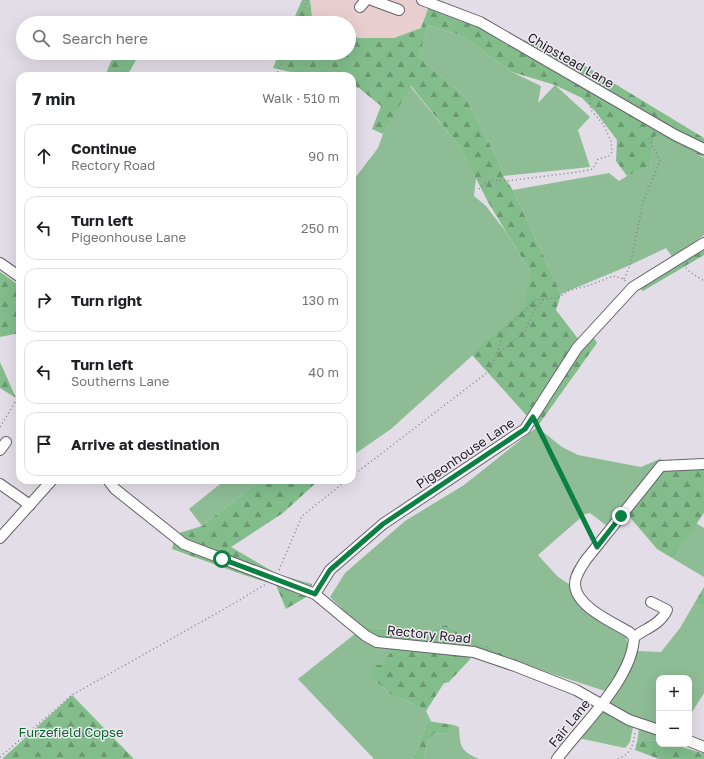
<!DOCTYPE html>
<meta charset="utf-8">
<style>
body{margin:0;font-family:"Golos Text",sans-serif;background:#f2f2f2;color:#202124}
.controls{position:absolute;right:12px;bottom:12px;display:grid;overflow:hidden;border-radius:8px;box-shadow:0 4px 16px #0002}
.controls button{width:36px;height:36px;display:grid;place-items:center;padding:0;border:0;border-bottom:1px solid #e0e0e0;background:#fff;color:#202124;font:20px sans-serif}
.stop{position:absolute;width:12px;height:12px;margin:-9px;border:3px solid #0b8043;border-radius:50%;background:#fff}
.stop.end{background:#0b8043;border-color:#fff;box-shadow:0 1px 4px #0008}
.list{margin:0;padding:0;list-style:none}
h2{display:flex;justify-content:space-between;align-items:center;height:52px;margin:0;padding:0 16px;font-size:17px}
h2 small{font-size:13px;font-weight:400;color:#757577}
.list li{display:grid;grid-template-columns:26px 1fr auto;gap:12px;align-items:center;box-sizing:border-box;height:64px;margin:0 8px 8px;padding:0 8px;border:1px solid #e0e0e0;border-radius:12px}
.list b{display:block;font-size:15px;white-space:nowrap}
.list p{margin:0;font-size:13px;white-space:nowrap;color:#757577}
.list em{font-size:13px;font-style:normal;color:#757577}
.icon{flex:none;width:22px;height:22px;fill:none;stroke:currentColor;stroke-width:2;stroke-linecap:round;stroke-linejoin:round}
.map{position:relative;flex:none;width:704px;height:759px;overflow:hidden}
.search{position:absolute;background:#fff;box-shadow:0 4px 16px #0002;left:16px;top:16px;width:340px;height:44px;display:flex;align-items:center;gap:10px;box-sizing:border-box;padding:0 14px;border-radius:22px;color:#757577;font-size:15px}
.panel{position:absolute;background:#fff;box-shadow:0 4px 16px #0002;left:16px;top:72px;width:340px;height:412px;border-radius:12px}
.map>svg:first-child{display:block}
</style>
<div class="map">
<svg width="704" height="759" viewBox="0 0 704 759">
<defs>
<pattern id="forest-firs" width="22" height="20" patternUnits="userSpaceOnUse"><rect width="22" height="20" fill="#82bd8b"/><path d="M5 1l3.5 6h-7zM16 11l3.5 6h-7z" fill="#6a9971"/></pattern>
</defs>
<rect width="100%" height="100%" fill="#e3dde7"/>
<path fill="#e9ced0" d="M311,0H413L429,6L421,28L394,38H359L349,34V23H322L311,18Z"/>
<g fill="#8ebc95">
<path d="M428,25L460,35L512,72L541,86L538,103L555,85L590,117L578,130L590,167L503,176L500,164L465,97L419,57Z"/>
<path d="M410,86L460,147L476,178L474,196L486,206L506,232L530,271L525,308L391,429L352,456V182L378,148L383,134Z"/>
<path d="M655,135L704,158V235L673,258L666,248L628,266L561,294L513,190L609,173L619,181L627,176L650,166Z"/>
<path d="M537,427L562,447L578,455L641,467L662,458L607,526L590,513L585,514L538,555L557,576L573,587L625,634L629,649L608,692L522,664L446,625L422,632L402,627L378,629L354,621L330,597L345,573L405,521L464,485Z"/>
<path d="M225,480H250L255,485L202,526L189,509Z"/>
<path d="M696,523L704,528V577L672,558Z"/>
<path d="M694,604L701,606L704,610V693L689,717V678H659V725L625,713L611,704V698L626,679L637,651L661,652L680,628Z"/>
<path d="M356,633L377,648L388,649L391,652L373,679L393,696L404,699L426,711L431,721H428L413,759H374L298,679Z"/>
<path d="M606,711L633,727L630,742L625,748L578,738L599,712Z"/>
<path d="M454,725L459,727C460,746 460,751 479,759H424L427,743L434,733L447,734Z"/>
<path d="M641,727L659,734V741L645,740L637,742L639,729Z"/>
</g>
<g fill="url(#forest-firs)">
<path d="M302,0H310L312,18L322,23H292Z"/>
<path d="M429,6L483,29L559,50L704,138V157L693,153L655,135L650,166L627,176L616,161L617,140L595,111L582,98L555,85L512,72L460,35L428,25L419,57L465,97L500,164L503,176L513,190L561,294L556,310L579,340L593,337L597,343L537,427L472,355L524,308L530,271L488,202L460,147L411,86L383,134L372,129L381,106L359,88L352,86V76H308L273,68L279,53H349V34L359,38H394L421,28Z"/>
<path d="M117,53H140L127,76H105L112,59Z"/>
<path d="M704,237V255L643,291L639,288L690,256Z"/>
<path d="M0,272L20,286V333L0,337Z"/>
<path d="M0,362L16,398L0,388Z"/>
<path d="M704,467V513L672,558L657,549L628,515L662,470Z"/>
<path d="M250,480H319L283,513L231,547L277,574L312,584L308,596L286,609L276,585L244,575L172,549L176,534L202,526L255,485Z"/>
<path d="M704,587V610L701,606L694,604Z"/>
<path d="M354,621L378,629L402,627L422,632L446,625L522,664L460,645L378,639Z"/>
<path d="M362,638L464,656L471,658L449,682L444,683L426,711L404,699L393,696L373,679L371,672L376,665H381L391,652L388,649L377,648L364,643Z"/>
<path d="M72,695L134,759H2Z"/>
<path d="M428,721L454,725L447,734L434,733L427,743L424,759H413Z"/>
<path d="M645,740L659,741V744H672L702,753H704V759H659L635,750L637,742Z"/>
</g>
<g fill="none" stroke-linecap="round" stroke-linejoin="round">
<defs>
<g id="minor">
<path d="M372,0L399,10"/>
<path d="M422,0L480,22L675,135L704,149"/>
<path d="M360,7L366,0"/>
<path d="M0,263L20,277"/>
<path d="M0,450L6,442"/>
<path d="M108,480L115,489L184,544L315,594L345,619L366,636L377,642L474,652L515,666L576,690L629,720L659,730"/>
<path d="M0,484L30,505"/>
<path d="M0,538L52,480"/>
<path d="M315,594L330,570L383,524L525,429L577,348L633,287L704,243"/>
<path d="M634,637C646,628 660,625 667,610L651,602"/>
<path d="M689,741L704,747"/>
<path d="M557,759C581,726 633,679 634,637L629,632C612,622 575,606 575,584C575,575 581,568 585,561L661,466L704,464"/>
</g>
</defs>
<use href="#minor" stroke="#67626b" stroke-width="12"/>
<g stroke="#87838a" stroke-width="1.5" stroke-dasharray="1 3" stroke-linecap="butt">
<path d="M298,23L307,0"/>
<path d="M276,76L285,53"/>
<path d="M479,189L485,183L493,180L507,181L578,172L593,169L598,159L609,156L612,152L611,141L603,124L591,110L589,95"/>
<path d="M683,265L690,272L704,281"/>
<path d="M624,279L630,266L643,202L660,161L649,138L658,135"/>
<path d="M497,354L524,333L534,311L544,299"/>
<path d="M538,426L592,537"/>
<path d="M0,427L20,394"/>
<path d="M352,476L488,372L497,354L503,331L527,309L533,300L558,298L568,291L590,285L613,276L624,279L626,282"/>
<path d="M279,570L302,516L347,480"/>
<path d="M0,757L72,695L233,604L266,584"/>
<path d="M618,759C632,753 633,745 635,731"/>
</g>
<use href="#minor" stroke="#fff" stroke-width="10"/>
</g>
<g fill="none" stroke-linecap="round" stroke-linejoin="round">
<path stroke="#0b8043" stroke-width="5" d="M222,559L315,594L330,570L383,524L525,429L533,417L597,547L621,516"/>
</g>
<g text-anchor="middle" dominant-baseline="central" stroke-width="3" stroke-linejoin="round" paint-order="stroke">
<g font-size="13" fill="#201e22" stroke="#f0eaf5">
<text transform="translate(571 60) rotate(30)">Chipstead Lane</text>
<text transform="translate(465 453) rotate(-34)">Pigeonhouse Lane</text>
<text transform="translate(429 634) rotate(6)">Rectory Road</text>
<text transform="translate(569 723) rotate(-51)">Fair Lane</text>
</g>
<g font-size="13" fill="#0c692c" stroke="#f0eaf5">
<text x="71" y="732">Furzefield Copse</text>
</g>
</g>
</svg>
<div class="controls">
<button>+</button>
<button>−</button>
</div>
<div class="stop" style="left:222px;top:559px"></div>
<div class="stop end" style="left:621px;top:516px"></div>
<div class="search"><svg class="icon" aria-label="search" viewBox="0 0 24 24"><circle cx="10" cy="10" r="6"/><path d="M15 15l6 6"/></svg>Search here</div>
<section class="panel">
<h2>7 min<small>Walk · 510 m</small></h2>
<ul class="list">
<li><svg class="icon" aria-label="ahead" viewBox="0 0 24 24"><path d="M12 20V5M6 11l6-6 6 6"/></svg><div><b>Continue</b><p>Rectory Road</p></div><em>90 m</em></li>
<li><svg class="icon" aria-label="left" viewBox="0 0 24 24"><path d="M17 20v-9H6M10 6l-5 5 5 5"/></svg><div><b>Turn left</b><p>Pigeonhouse Lane</p></div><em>250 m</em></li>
<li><svg class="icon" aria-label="right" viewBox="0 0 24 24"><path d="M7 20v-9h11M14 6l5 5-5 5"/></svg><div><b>Turn right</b></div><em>130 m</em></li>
<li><svg class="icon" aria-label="left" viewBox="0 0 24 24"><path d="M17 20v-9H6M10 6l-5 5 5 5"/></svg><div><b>Turn left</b><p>Southerns Lane</p></div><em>40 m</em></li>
<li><svg class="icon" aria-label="arrive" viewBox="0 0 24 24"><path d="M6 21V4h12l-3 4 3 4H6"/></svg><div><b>Arrive at destination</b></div></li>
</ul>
</section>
</div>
